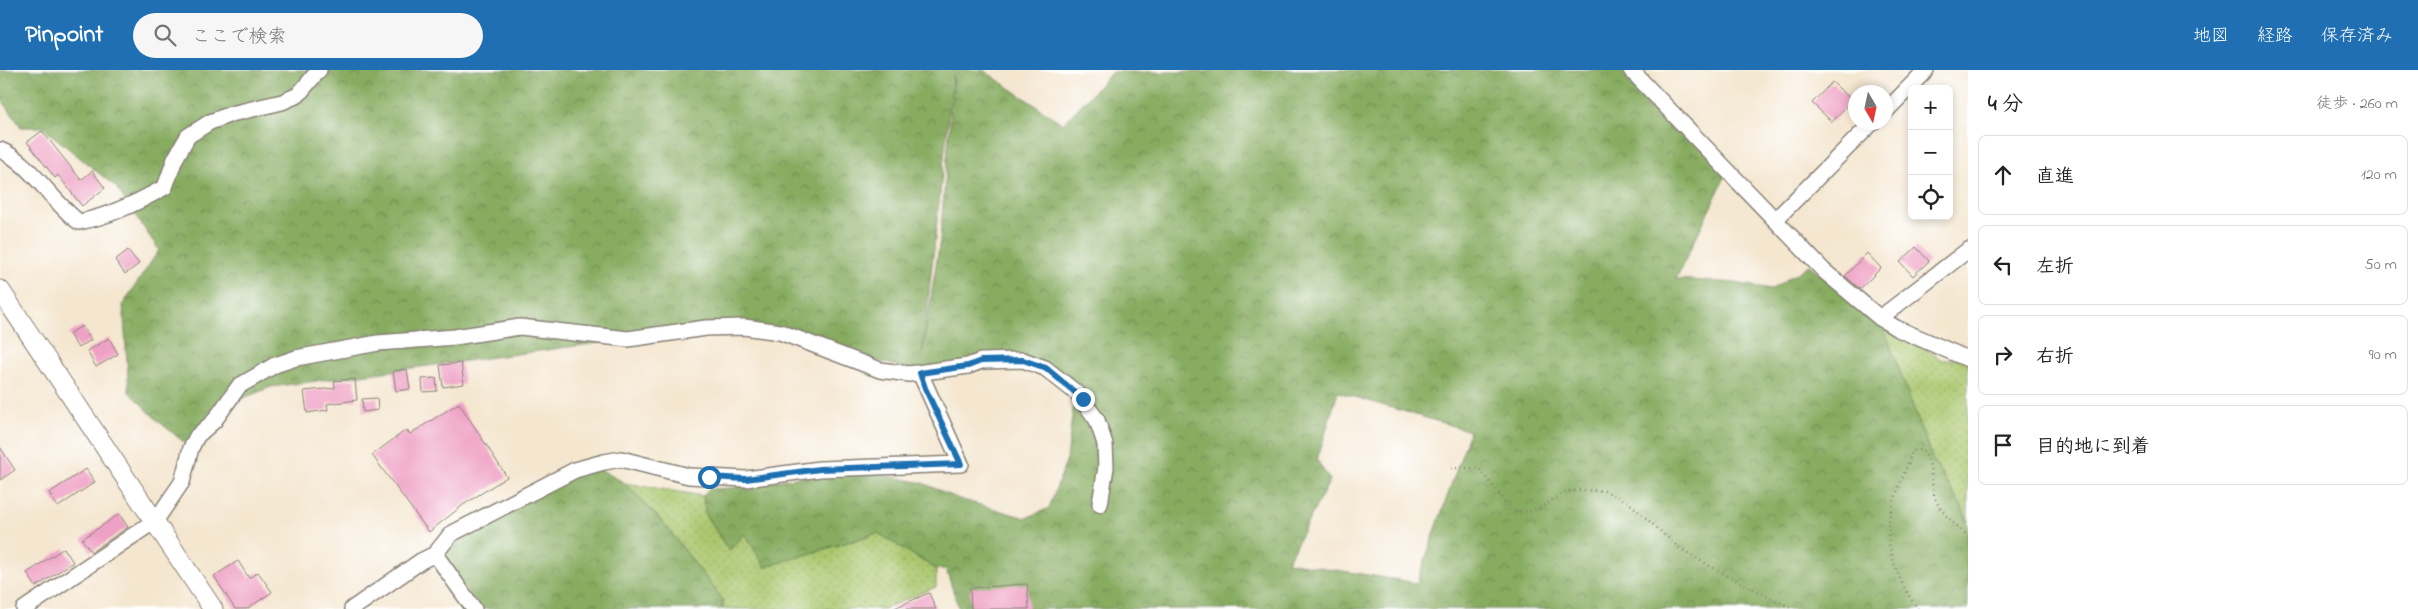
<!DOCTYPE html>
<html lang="ja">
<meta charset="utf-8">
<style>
body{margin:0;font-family:"Indie Flower","Klee One",sans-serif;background:#f6f6f6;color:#222}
.controls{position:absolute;right:15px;top:15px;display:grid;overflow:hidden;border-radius:8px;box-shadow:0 2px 8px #0003}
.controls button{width:45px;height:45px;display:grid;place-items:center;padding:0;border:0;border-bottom:1px solid #e0e0e0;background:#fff;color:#222;font:25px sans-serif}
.compass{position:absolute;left:1848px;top:15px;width:45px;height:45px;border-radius:50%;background:#fff;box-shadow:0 2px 8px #0003;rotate:171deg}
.stop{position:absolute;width:15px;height:15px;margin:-11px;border:4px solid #1f6fb2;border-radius:50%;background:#fff}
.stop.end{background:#1f6fb2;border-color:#fff;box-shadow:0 1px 5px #0008}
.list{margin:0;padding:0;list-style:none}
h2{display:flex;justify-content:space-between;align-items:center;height:65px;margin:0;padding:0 20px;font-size:21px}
h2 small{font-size:16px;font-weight:400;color:#767676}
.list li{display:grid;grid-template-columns:32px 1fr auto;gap:15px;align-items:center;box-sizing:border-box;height:80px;margin:0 10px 10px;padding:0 10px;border:1px solid #e0e0e0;border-radius:8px}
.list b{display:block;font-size:19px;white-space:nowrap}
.list em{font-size:16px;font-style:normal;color:#767676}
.icon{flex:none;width:28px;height:28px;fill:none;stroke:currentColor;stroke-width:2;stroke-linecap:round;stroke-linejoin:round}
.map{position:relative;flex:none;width:1968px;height:539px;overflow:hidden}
header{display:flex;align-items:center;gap:30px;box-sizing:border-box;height:70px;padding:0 25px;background:#1f6fb2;color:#fff}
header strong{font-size:24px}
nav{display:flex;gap:28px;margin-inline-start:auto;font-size:18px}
.search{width:350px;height:45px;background:#f6f6f6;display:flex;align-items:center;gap:12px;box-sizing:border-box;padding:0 18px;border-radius:28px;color:#767676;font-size:19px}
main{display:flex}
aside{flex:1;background:#fff}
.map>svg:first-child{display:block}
</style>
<header>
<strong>Pinpoint</strong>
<div class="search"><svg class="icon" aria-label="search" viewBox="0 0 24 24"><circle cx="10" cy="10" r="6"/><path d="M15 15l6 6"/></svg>ここで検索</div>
<nav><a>地図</a><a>経路</a><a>保存済み</a></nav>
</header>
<main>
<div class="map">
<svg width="1968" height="539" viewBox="0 0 1968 539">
<defs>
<pattern id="grass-dots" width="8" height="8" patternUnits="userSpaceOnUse" patternTransform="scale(1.25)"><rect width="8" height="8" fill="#aac76e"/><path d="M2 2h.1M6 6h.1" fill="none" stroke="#92aa5f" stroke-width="1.8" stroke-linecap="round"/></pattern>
<pattern id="forest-crowns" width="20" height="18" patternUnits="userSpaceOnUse" patternTransform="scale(1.25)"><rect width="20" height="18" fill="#87ac61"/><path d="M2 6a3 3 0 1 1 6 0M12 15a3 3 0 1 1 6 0" fill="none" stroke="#6e8b4f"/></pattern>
</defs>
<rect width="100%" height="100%" fill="#fff"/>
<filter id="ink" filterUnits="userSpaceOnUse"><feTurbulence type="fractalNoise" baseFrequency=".02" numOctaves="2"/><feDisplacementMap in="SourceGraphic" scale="10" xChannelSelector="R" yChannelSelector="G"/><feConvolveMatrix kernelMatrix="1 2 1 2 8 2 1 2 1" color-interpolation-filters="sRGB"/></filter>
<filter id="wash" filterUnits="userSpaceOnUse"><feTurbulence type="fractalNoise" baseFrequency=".0096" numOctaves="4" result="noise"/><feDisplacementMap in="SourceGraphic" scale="20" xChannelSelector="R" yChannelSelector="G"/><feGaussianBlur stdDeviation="1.12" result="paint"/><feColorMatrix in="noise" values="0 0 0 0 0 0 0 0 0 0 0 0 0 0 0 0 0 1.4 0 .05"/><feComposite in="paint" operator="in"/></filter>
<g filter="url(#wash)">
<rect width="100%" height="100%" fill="#f4e6cf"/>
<g fill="url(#grass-dots)" stroke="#637245">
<path d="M1880,248L1942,290L1968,287V452L1962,437L1933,391Z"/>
<path d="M625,413L703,426L706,446L729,480L744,463L765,497L878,463L936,499V517L883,539H723V530L665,455Z"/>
</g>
<g fill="url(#forest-crowns)" stroke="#52643e" fill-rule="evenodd">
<path d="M0,0H983L1063,54L1112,2H1206L1211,0H1631L1728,101L1676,209L1736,213L1772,219L1809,195L1881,251L1933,391L1962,437L1968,454V539H959L946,499H936L878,463L765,497L745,464L729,481L706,446L703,426L709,419L731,418L801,407L879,404L923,413L959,429L1026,448L1049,438L1067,389L1075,321L1039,296L920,303L780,262L666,264L271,317L214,340L191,378L157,350L129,322L123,234L159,180L116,117L42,57H21L0,27ZM954,7L940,170L922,285L953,7ZM1338,322L1470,361L1417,513L1287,492L1330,410L1317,390Z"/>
<path d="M592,395L625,413L665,455L723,530V539H482L435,484L461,459Z"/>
</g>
<g id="blocks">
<g fill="#efa1c5">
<path d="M1832,12L1852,30L1832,52L1812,33Z"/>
<path d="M42,61L81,110L92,101L105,118L82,136L58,105L55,108L27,72Z"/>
<path d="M1916,177L1929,191L1913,206L1900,192Z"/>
<path d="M128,180L139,194L125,204L115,190Z"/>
<path d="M1867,183L1881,198L1860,219L1845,206Z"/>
<path d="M82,256L91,270L78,278L69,264Z"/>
<path d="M109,268L118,284L96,297L87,281Z"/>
<path d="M461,293L464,314L443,317L440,295Z"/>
<path d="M407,299L410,319L396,321L393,301Z"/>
<path d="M436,308L437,321L423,322L422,309Z"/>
<path d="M355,309L357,330L327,334L328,340L307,343L304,321L335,318L334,311Z"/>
<path d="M377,328L378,340L363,342L362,329Z"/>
<path d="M459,333L507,407L463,435L429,462L372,385L406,360L410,364Z"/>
<path d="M0,377L15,400L0,410Z"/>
<path d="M86,399L95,412L58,437L49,423Z"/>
<path d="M119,444L128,457L91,482L82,469Z"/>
<path d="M64,478L73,492L36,517L27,503Z"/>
<path d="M238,491L249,508L258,502L272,522L247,539H235L214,506Z"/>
<path d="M1027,514L1029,539H971L970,518Z"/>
<path d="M929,523L936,539H892Z"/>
</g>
</g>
</g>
<g filter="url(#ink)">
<use href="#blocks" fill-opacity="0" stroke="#888176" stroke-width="1"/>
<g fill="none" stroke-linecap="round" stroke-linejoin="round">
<defs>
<g id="minor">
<path d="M1631,0L1824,201L1880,248L1896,258L1968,289"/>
<path d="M1886,41L1926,0"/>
<path d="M0,80C29,91 53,133 79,152C110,146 137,133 165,117L175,89L188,66L210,52L231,44L282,32L298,25L319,0"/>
<path d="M1775,150L1873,52"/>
<path d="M1880,248L1968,180"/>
<path d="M435,484L474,539"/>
<path d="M24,539L156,450L182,412L191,378L197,366L214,351L239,316L275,295L296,288L378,273L455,267L520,257L628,269L706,258L744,257L780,262L880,300L909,304L968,296L981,291L1023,290L1045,298L1078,324L1097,350L1105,374L1106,397L1100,434"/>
<path d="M352,539L421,491L435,484L451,464L575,400L604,392L621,389L689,406L746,409L820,399L961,394L920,303"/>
</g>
<path id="tertiary" d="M0,220L213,539"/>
</defs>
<use href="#minor" stroke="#888176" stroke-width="18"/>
<use href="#tertiary" stroke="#888176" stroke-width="21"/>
<g stroke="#888176" stroke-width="2.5" stroke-dasharray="1 4" stroke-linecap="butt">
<path d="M1451,398H1479L1512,441L1529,442L1542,437L1563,422L1580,420L1605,421L1627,431L1678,477L1720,502L1793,539"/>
<path d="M1918,539C1899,513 1883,477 1890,444C1895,423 1906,402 1912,381L1922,380C1934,394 1930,411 1935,428C1940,443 1957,456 1968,466"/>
</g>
<use href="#minor" stroke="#fff" stroke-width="15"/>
<use href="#tertiary" stroke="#fff" stroke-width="19"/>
</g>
</g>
<g fill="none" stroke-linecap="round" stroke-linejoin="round" filter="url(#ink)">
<path stroke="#1f6fb2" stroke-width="6" d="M709,407L746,409L820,399L961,394L925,318L920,303L968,296L981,291L1023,290L1046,298L1083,329"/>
</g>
</svg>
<div class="controls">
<button>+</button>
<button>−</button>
<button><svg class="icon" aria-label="locate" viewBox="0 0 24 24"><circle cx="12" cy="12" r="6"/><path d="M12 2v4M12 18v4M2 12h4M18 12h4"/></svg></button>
</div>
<svg class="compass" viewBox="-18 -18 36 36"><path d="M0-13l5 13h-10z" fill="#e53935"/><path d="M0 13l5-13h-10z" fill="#767676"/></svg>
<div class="stop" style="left:709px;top:407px"></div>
<div class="stop end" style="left:1083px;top:329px"></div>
</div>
<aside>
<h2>4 分<small>徒歩 · 260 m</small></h2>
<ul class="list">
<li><svg class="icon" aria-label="ahead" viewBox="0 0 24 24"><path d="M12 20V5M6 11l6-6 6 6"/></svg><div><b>直進</b></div><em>120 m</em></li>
<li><svg class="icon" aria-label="left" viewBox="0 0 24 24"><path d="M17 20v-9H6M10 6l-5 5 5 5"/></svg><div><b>左折</b></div><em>50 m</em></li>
<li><svg class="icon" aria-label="right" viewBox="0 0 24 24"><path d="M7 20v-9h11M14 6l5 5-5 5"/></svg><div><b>右折</b></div><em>90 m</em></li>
<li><svg class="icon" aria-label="arrive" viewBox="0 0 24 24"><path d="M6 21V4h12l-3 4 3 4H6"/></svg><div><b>目的地に到着</b></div></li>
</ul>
</aside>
</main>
